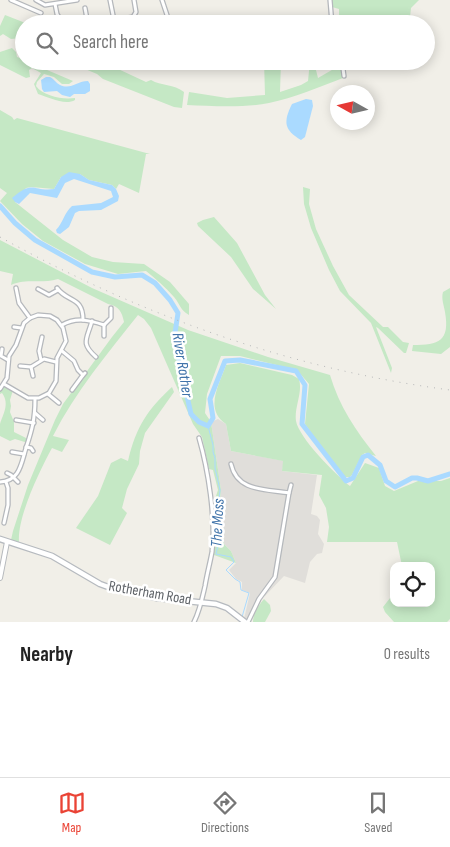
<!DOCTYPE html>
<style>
body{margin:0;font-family:"Sofia Sans Condensed",sans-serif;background:#f6f6f6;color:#222}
.controls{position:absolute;right:15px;bottom:15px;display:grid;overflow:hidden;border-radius:10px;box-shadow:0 2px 12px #0003}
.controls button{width:45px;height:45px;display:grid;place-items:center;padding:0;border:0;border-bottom:1px solid #e0e0e0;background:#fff;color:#222;font:25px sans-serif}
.compass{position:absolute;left:330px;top:85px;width:45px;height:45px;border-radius:50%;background:#fff;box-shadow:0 2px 12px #0003;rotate:278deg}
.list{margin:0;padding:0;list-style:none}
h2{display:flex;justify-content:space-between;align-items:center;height:65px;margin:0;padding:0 20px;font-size:21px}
h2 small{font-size:16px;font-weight:400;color:#767676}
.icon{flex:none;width:28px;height:28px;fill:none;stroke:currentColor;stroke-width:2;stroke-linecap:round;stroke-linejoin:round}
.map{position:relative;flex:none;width:450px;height:622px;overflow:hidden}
.search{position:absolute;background:#fff;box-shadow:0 2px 12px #0003;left:15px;right:15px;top:15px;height:55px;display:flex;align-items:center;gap:12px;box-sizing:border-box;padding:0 18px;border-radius:28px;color:#767676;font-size:19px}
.sheet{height:155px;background:#fff}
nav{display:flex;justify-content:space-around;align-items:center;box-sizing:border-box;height:70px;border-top:1px solid #e0e0e0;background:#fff;font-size:14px;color:#767676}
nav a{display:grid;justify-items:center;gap:2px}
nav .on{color:#ea4335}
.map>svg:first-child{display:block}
</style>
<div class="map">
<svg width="450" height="622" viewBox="0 0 450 622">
<rect width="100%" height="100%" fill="#f1efe8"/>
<path fill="#e0deda" d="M218,419L226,424L231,451L284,461L282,471L317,475L311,514L317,516L320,520L318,534L324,544L322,553L317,554L310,562L305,583L284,576L265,596L260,598L254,606L247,621L244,619L250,593L242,590V582L236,579L229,570L236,563L231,551L224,544L223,520L218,519L221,490L211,422Z"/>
<g fill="#c5e8c5">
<path d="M332,0H419L411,8L410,17L403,24H339V9L332,7Z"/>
<path d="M5,15L28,24H24V40L20,38L11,39L3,34L0,36V26Z"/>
<path d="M12,48L16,52L17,57L24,59V61H42L40,67L73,81L69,84H62L54,77L44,74L37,82L36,86C43,96 63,100 75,98V100C65,106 48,97 38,94L34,84L41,73L32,68L29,70L30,77L26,78L0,65V52Z"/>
<path d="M66,61H101L146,82L151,80C161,86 174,84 184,92L182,108L174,107L103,79L97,74Z"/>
<path d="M264,61H281L280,92L301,85L308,81L310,61H315V66L318,78L337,67V61H341L343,78C319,87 294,98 269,103C245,108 211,106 187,105L189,92L227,98L265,95Z"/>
<path d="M0,110L12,117L14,120L17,118L150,154H146L139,193L119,184L116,189L112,185L89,180L80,174L61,177L54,189L31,187L26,188L15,202L63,240L92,257L113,262L144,264L170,282L189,304V315C180,310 180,304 174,297C165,287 156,279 146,271L118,274L85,264L43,241L22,224L0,201L7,193L0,188Z"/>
<path d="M303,187L310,189L309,204L316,229L333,266L349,295L383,327H388L403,342L409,343L406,353H404L378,328L376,327L392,368L391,373L371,323L340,291L329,270L311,228L304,204Z"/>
<path d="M214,217L237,243L265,295L276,309L253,289L231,257L198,226L197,223L203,220Z"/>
<path d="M0,240L92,288L188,330L268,357L330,375C339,406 356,431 376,456L365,453L362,455L352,475L350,477H345L322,448L305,424L309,384L297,370L240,356H221L207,394L205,413L211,422L221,490L218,519H223L224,544L231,551L236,563L214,555L217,527L215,499L218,490L213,470L209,469L202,437L193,424L151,328L144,319L138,315C108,353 75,392 53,436L69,440L62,452L52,448C40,470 17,517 19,542L11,540L13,531L28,485L55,420L63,404L112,337L124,322C122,312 119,306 108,304L58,279C42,284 26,278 11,285L13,274L0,271Z"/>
<path d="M450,288V347L441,354L412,351L413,345C439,345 450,341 445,312C444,305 441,299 443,292Z"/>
<path d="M240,363L292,375L299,379C303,393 294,407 296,421C299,438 336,475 350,486L365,463L379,468L385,486L394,491L418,481H441L450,478V619L447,622H394L385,612L383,607L394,593V603H431V566H402L397,542H327L329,527L326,508L319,495L322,475L282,471L283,461L231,451L226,424C204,409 219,385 226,365Z"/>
<path d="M4,384L13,390L10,400L11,406L10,412L14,422V432L30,440L28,443L15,439L10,441L0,436C0,433 0,427 0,424C3,414 10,404 2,393L0,394V389Z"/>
<path d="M172,387L174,392L145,433L140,451L139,464L127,489L122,508L127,513L110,545L76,528L98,496L111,463L121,458L128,461C136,427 147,410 172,387Z"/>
<path d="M264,599L270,605L271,611L265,622H253C253,613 259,605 264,599Z"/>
</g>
<g fill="#aadaff">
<path d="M46,77H50C54,79 56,83 60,85C71,90 77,81 88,81L90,84V91L85,94H74L70,97L62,95L57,91L44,92L42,89L41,80Z"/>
<path d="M306,99L312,100L313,106L305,137L301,140C284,130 283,122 292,104Z"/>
<path d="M69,172L80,174L89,180L112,185L116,189L119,196L118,201L101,210L79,211L75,213L69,227L60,234L57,233L56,230C63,223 64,213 72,206L101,203L113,197L111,191L74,179L65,183L57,198L30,193L19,204L15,202L12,198C34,179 33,192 54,189L61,177Z"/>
</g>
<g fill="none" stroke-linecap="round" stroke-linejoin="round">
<path stroke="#aadaff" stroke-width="1" d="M208,426L213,445V452L215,458V468L220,490L217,521L219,541L216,554L231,557L234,562L226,570L235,579L240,582L241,590L249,593L242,617"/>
<path stroke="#aadaff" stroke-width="5" d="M0,206L15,223L35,240L92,272L115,277L142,275L155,283L170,300L178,313L175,333L177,351L191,414L199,422L208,426L213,418L210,399L225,361L240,360L296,371L305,385L302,424L346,481L353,478L363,457L368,455L380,465L386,481L395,487L412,478H417L428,481L450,474"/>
<defs>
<g id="minor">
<path d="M11,0L41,13"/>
<path d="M36,0L45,5L77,0"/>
<path d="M110,0L114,20"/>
<path d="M162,0L167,15"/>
<path d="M330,0L332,24"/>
<path d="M55,4L57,14L63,24"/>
<path d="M85,8L87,19L90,24"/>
<path d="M92,24L133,17L136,12L134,0"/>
<path d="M342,61L344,76"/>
<path d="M16,288L19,303L30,318"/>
<path d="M57,288C68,303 83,296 83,320"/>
<path d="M38,289L49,295L58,290"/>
<path d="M92,321C87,339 80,343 96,357"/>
<path d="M62,325C76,317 89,320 104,325"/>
<path d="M104,325L111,318V308"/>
<path d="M104,325V336"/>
<path d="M14,327L21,328"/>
<path d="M2,349L1,356L8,360"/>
<path d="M62,351L74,361L78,370L83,375L85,373"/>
<path d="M41,360L39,351L42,337"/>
<path d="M20,366L31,367L44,359L56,362"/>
<path d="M31,367L33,376"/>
<path d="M0,389L7,378L9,356L16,345L24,323L30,318L38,315L50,316L57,320L63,328L66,341L57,358L56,381L49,393L39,398H28L4,384"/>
<path d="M72,390L83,375"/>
<path d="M48,394L59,403"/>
<path d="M35,413L43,420"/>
<path d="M16,420L34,423"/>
<path d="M26,447L31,448L33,451"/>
<path d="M12,452L24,454"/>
<path d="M231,464C237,492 266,489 289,493L275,577L259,599L248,622"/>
<path d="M7,473L11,475L18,482"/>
<path d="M0,482C20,481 21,464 26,448C32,430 35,419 35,399"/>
<path d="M289,493L291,485"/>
<path d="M4,523L8,505V488L6,482"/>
<path d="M194,622C200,610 202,599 205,586C207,574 210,563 212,552C216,519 208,469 199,438"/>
</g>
<path id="tertiary" d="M0,578L7,542"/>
<path id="secondary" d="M0,539L52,556L100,584L111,588L157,598L216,604L227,608L245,622"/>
</defs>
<use href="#minor" stroke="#b5b8bc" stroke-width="5.5"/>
<use href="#tertiary" stroke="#b5b8bc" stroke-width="6"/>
<use href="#secondary" stroke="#b6babf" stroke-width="7"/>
<use href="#minor" stroke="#fff" stroke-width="3"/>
<use href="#tertiary" stroke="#fff" stroke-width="4"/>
<use href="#secondary" stroke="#fff" stroke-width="4.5"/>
<path stroke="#b6b7b8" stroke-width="1" stroke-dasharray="1 6" stroke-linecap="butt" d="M0,237C140,315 290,369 450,390"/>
</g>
<g text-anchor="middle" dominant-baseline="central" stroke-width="5" stroke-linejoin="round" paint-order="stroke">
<g font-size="15" fill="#5f6368" stroke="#fff">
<text transform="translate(150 593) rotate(10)">Rotherham Road</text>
</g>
<g font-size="16" font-style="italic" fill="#4174aa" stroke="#fff">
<text transform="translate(182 365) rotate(81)">River Rother</text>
<text transform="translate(218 523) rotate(-87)">The Moss</text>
</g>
</g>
</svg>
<div class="controls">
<button><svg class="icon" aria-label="locate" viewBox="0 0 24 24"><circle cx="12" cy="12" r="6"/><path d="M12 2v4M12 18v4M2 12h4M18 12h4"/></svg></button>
</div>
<svg class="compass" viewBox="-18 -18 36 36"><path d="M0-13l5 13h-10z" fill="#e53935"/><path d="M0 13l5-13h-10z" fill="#767676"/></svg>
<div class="search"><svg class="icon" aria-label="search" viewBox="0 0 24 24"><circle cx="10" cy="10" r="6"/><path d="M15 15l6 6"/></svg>Search here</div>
</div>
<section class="sheet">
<h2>Nearby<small>0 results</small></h2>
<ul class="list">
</ul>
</section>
<nav>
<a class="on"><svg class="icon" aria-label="map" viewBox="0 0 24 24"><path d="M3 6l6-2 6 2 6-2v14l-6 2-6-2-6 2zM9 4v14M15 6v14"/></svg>Map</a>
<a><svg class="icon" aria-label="directions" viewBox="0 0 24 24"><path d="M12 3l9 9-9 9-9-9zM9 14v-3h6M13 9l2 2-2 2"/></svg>Directions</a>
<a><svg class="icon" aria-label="saved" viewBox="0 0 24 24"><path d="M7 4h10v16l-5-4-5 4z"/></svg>Saved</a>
</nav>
